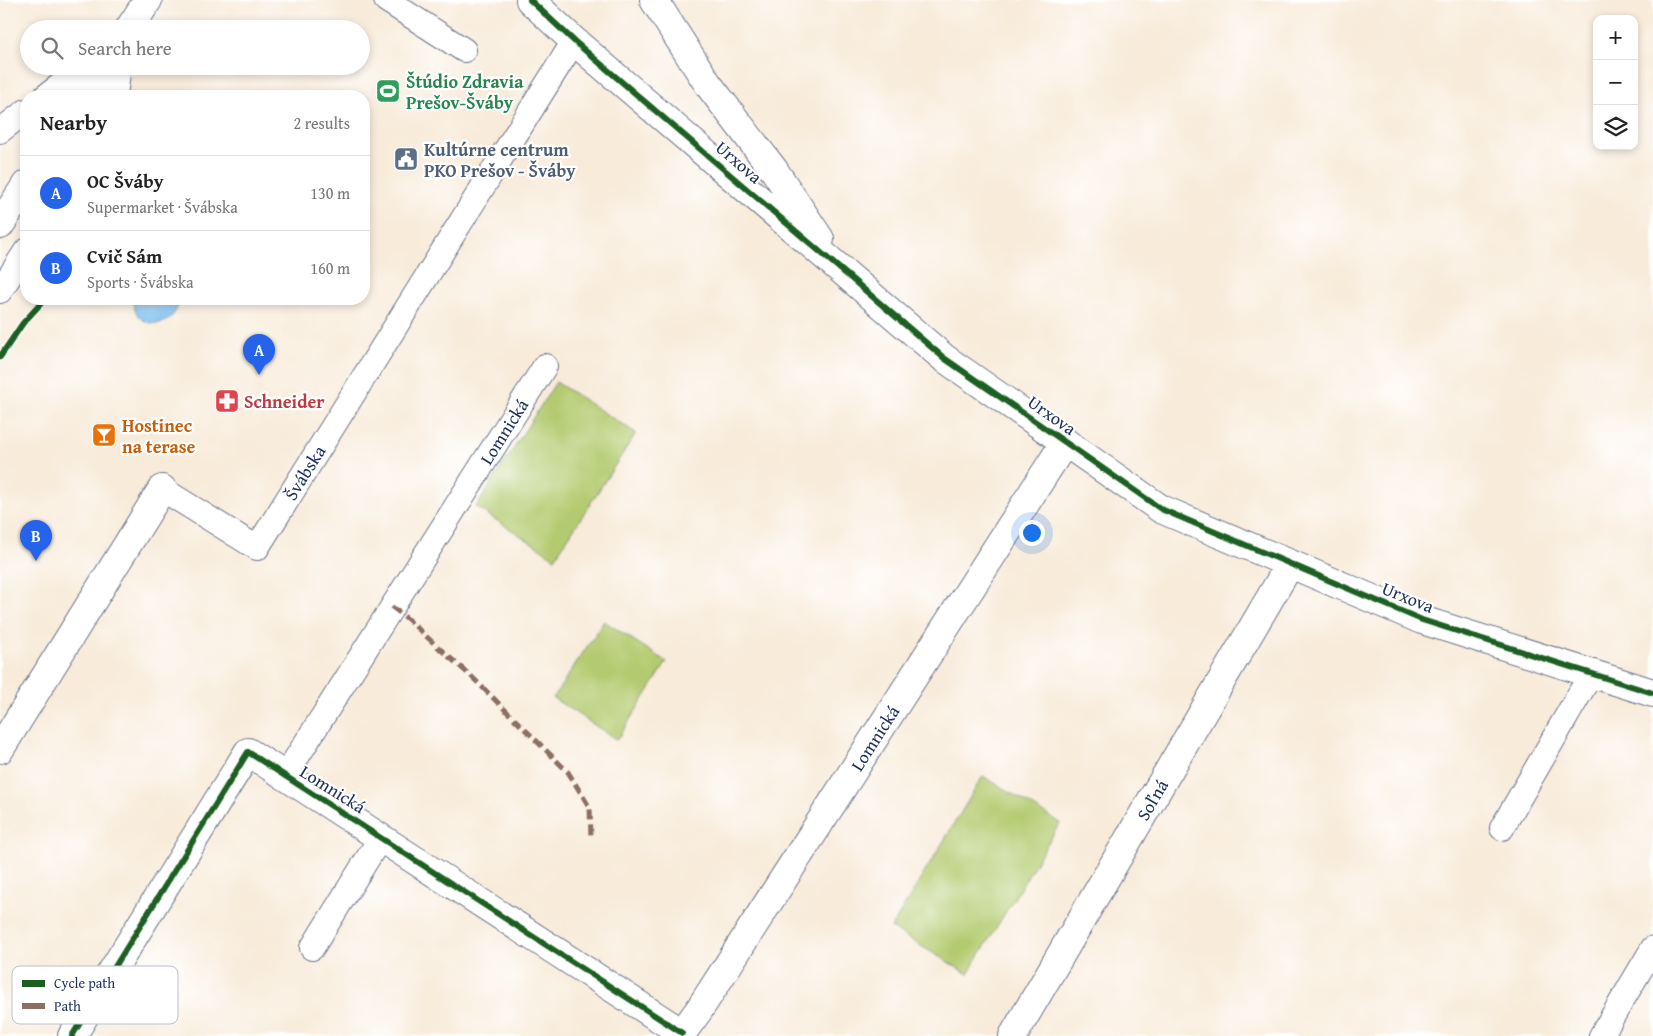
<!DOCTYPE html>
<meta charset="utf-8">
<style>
body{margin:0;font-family:"Gentium Book Plus",serif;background:#f2f2f2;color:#222}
.controls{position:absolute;right:15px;top:15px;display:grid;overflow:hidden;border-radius:10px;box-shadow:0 2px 8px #0003}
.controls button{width:45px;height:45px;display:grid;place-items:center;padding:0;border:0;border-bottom:1px solid #e0e0e0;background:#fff;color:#222;font:25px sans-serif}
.you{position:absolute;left:1031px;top:532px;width:18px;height:18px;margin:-12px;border:4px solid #fff;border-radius:50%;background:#1a73e8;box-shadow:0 0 0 8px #1a73e833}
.badge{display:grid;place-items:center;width:32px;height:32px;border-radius:50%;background:#2563eb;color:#fff;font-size:16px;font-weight:700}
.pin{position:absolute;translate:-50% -41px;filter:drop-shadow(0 1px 2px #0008)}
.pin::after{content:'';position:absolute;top:26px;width:18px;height:15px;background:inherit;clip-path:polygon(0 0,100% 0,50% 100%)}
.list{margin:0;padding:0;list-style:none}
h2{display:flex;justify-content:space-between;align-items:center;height:65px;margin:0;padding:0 20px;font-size:21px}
h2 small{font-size:16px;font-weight:400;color:#767676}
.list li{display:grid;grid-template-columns:32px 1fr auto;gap:15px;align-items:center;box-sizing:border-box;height:75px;padding:0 20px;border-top:1px solid #e0e0e0}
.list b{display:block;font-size:19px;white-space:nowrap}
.list p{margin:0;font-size:16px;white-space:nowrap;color:#767676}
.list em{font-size:16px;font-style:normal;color:#767676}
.icon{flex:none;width:28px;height:28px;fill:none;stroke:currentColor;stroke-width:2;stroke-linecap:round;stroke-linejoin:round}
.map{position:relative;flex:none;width:1653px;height:1036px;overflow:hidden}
.search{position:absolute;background:#fff;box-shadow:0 2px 8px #0003;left:20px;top:20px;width:350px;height:55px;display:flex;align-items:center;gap:12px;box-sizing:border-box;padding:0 18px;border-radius:28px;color:#767676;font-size:19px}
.panel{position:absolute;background:#fff;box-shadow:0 2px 8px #0003;left:20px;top:90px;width:350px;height:215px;border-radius:20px}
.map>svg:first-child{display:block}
</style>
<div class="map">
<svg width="1653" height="1036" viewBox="0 0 1653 1036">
<rect width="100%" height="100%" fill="#fff"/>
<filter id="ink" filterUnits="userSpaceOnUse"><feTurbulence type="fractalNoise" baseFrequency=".02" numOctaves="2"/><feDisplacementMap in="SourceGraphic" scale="10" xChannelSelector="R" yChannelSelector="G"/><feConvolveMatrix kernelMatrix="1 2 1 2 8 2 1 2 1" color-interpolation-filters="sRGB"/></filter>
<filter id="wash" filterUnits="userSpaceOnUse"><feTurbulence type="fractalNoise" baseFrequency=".0096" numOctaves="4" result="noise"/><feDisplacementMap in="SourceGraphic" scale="20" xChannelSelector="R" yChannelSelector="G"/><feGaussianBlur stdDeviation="1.12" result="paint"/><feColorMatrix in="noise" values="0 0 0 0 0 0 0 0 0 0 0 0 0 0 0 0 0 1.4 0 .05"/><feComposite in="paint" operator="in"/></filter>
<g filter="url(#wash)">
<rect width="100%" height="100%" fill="#f8ebd9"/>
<g fill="#b3cb70" stroke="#677d67">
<path d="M556,382L636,433L555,558L476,507Z"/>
<path d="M604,621L667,662L617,740L553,698Z"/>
<path d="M983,776L1060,823L968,974L891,928Z"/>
</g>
<path fill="#77bdee" stroke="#4976a6" d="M133,299H179C176,332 133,331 133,299Z"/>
</g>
<g filter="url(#ink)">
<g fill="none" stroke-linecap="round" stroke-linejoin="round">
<defs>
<g id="lane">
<path d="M386,0L464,50"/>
<path d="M46,96L86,66"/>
<path d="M115,96L119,66"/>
<path d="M0,131L26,111"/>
<path d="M0,291L26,251"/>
<path id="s1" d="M162,489L257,548L574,41"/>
<path id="s2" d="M285,776L545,366"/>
<path d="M1502,828L1591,674"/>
<path d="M312,948L381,837"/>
<path d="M1601,1036L1653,948"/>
</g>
<g id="street">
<path d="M530,0L574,41L944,358L1161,509L1422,620L1653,693"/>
<path d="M654,0L708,84L774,170L820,239"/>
<path d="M0,749L162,489"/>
<path d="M72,1036L248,752L682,1033"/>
<path id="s3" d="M680,1036L699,1010L1065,442"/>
<path id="s4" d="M1013,1036L1290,564"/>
</g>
<g id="secondary">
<path d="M129,29L148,0"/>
<path d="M85,96L105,66"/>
<path d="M0,225L26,185"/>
</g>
</defs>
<use href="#lane" stroke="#687189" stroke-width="26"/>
<use href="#street" stroke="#687189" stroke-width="30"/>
<use href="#secondary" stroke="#687189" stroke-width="30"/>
<use href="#lane" stroke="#fff" stroke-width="24"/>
<use href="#street" stroke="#fff" stroke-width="28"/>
<use href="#secondary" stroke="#fff" stroke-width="28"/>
<path stroke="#8d6e63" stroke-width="5" stroke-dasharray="10 5" stroke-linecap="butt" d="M392,607L404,616L439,648L472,677L568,772L590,808L591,838"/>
<defs>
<g id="cycleway">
<path d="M530,0L574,41L944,358L1161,509L1422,620L1653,693"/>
<path d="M0,357L23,323L45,299"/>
<path d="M72,1036L248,752L682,1033"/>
</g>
</defs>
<use href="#cycleway" stroke="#fff" stroke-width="9"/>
<use href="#cycleway" stroke="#1b5e20" stroke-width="6"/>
</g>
</g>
<defs>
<symbol id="stadium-square" viewBox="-11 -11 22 22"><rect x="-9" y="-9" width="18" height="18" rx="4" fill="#2e9e5b" stroke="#fff"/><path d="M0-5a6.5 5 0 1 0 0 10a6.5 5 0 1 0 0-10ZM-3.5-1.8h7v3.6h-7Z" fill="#fff"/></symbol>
<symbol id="civic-square" viewBox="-11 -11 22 22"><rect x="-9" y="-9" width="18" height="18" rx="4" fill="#5c6f8a" stroke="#fff"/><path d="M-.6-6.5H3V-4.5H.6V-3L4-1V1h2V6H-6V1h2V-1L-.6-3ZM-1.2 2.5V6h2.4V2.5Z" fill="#fff"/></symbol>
<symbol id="pharmacy-square" viewBox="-11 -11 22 22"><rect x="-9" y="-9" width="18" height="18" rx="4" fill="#e0444e" stroke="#fff"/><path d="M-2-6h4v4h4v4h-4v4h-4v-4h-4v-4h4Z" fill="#fff"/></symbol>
<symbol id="bar-square" viewBox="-11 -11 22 22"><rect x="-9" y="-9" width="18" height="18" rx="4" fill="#e8710a" stroke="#fff"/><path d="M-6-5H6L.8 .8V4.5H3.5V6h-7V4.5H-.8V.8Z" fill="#fff"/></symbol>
</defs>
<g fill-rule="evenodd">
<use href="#stadium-square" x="374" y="77" width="28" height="28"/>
<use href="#civic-square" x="392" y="145" width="28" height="28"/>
<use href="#pharmacy-square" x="213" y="387" width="28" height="28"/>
<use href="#bar-square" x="90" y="421" width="28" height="28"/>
</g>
<g text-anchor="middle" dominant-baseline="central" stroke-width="4.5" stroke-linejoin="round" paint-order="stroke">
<g font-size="18" font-weight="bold" fill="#27864d" stroke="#fff" text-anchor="start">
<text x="406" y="81">Štúdio Zdravia<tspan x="406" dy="21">Prešov-Šváby</tspan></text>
</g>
<g font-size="18" font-weight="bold" fill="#4e5e75" stroke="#fff" text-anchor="start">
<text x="424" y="149">Kultúrne centrum<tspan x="424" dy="21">PKO Prešov - Šváby</tspan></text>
</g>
<g font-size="18" fill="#1b2f5e" stroke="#fff">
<text transform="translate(739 162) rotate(41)">Urxova</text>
<text transform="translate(1052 415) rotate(35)">Urxova</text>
<text stroke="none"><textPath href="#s2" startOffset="408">Lomnická</textPath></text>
<text stroke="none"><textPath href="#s1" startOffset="201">Švábska</textPath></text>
<text transform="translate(1408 597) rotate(22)">Urxova</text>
<text stroke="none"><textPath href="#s3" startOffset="356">Lomnická</textPath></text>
<text transform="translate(333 789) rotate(32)">Lomnická</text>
<text stroke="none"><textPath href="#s4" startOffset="274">Soľná</textPath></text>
</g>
<g font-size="18" font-weight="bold" fill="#be3a42" stroke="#fff" text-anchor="start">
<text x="244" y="401">Schneider</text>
</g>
<g font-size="18" font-weight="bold" fill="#c56008" stroke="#fff" text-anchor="start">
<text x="122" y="425">Hostinec<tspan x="122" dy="21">na terase</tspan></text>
</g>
</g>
<rect x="12" y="966" width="166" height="58" rx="8" fill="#fff" stroke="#bbc1cf" stroke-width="1"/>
<rect x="22" y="980" width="23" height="7" fill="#1b5e20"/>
<rect x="22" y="1003" width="23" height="6" fill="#8d6e63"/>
<g font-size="14" fill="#1b2f5e">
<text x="54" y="988">Cycle path</text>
<text x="54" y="1011">Path</text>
</g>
</svg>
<div class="controls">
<button>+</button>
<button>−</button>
<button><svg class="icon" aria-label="layers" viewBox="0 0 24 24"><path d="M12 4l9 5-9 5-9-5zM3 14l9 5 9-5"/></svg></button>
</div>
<div class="you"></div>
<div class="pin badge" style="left:259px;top:375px">A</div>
<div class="pin badge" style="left:36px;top:561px">B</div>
<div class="search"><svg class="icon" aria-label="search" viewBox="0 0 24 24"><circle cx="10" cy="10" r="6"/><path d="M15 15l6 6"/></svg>Search here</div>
<section class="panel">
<h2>Nearby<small>2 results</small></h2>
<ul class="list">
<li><span class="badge">A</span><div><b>OC Šváby</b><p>Supermarket · Švábska</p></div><em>130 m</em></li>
<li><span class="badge">B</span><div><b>Cvič Sám</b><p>Sports · Švábska</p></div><em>160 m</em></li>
</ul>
</section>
</div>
